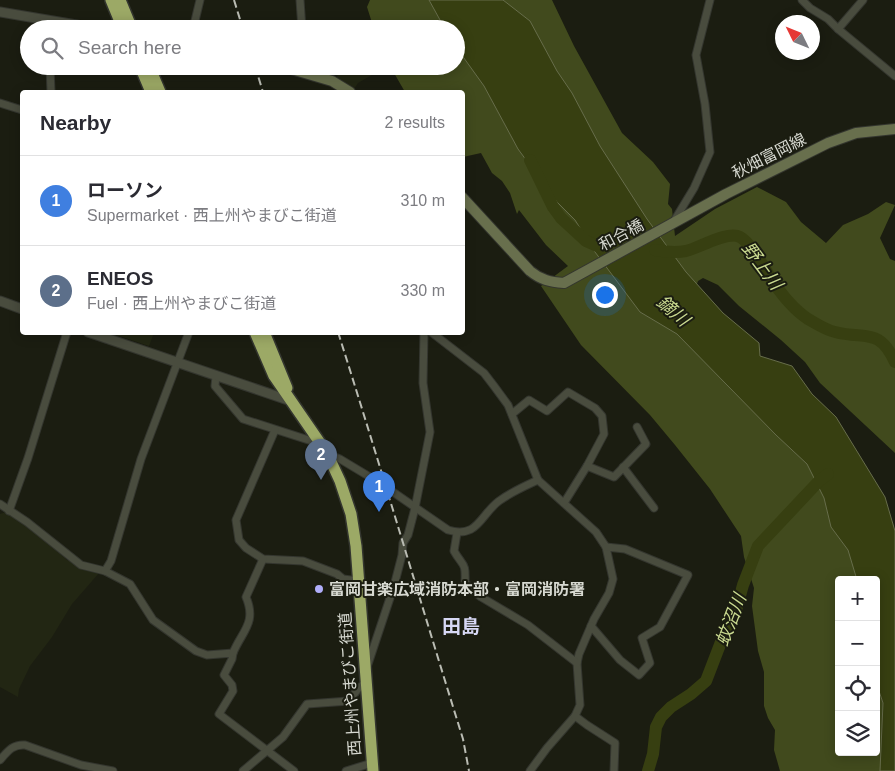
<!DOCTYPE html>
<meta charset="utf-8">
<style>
body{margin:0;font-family:Arial,"Noto Sans JP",sans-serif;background:#f7f7f7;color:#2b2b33}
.controls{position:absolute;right:15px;bottom:15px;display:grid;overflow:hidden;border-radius:5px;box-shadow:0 2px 12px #0003}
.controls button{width:45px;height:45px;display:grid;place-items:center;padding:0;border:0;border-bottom:1px solid #e1e1e2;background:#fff;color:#2b2b33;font:25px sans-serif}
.compass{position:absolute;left:775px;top:15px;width:45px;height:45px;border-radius:50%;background:#fff;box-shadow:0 2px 12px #0003;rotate:313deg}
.you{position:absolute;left:604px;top:294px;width:18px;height:18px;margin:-12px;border:4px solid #fff;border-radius:50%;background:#1a73e8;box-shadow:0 0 0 8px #1a73e833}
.badge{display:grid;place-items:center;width:32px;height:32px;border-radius:50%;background:#67668d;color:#fff;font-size:16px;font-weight:700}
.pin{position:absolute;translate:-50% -41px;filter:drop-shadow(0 1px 2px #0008)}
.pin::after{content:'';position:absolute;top:26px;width:18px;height:15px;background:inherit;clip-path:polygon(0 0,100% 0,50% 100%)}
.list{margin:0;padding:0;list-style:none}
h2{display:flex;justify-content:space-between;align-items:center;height:65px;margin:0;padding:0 20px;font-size:21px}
h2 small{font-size:16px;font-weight:400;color:#7c7c81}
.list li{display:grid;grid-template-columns:32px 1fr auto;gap:15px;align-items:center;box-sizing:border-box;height:90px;padding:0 20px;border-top:1px solid #e1e1e2}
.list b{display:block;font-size:19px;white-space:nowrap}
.list p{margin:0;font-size:16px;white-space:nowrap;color:#7c7c81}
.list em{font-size:16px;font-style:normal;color:#7c7c81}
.icon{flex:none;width:28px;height:28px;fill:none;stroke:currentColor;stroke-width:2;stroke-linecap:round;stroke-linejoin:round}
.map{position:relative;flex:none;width:895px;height:771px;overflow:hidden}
.search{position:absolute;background:#fff;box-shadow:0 2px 12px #0003;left:20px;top:20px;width:445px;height:55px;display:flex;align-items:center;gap:12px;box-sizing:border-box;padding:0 18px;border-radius:28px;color:#7c7c81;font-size:19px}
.panel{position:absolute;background:#fff;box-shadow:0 2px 12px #0003;left:20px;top:90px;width:445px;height:245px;border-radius:5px}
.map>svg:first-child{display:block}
</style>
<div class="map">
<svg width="895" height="771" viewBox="0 0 895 771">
<rect width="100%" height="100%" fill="#1b1d11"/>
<g fill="#222613">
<path d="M343,66H375L377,72L358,83L354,89L336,78Z"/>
<path d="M110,333L154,332V333L149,346Z"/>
<path d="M6,512L27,525L67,560L99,573L72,604L52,637L30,666L19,689L18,697L0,687V514Z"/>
</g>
<path fill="#414a1d" d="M370,0H429L432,4L436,0H552L574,46L622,133L653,162L670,184L668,204L672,209L675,236L715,209L757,187L786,202L801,222L826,243L843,225L868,214L886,202L895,205L880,238L890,259L895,261V453L820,383L805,362L781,340L739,306L718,285L703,278L698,281L696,287L749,350L874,580H839V752H876V585L895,696V771H780L774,750L775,730L768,718L764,706V672L758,651L752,606L754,588L744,557L741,536L710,489L675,445L650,415L581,345L541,286L568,266L546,245L519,210L517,214L510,193L502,181L492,173L481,153L463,157L462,92H405L390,66H456V29H374L367,7Z"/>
<path fill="#373f11" stroke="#676d4b" d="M429,0H503L530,21L557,71L572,93L600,146L647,219L686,272L723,313L759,343L760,356L792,366L812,394L836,417L885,497L895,531V771H880L883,703L876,682V580H857L848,550L831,527L824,498L807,464L776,435L677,334L640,312L595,252L575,220L557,202L518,149L484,86L456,47V29H445Z"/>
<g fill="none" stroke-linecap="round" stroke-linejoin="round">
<g stroke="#373f11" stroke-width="12">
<path d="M530,160L553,207L561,218L586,241L604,249"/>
<path d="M655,250C666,252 675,253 686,251C699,248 728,230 740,237C751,243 763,266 770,277C779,291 793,309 808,319C817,324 826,330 835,332C866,340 879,327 895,362"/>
<path d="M648,771L653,754L656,727L661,717L671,707L691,694L706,681L721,642L734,618L743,585L758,546L819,481L828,474"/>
</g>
<defs>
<g id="minor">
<path d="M300,0L302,29"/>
<path d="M802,0L810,8L828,19L838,29L895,76"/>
<path d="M193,29L200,0"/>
<path d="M838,29L863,0"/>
<path d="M50,66L51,92"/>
<path d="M0,103L22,110"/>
<path d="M674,221L694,188L710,152L705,104L696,55L710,0"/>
<path d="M431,332L484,373L494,386L508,405L538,480L596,532L606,547L613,579L609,593L594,619L579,654L577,663L580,705L575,716L547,748L530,771"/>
<path d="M216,376L215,386L243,419L321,444"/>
<path d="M512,414L529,400L547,411L568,392L595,408L602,416L604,434L587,466L564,503"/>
<path d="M275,430L236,520L239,540L246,548L263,559L303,561L337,574L343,579L359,581"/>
<path d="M327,454L340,459L380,483L448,530C478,539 480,515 499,501C511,492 525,486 538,480"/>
<path d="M587,466L614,477L646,444L637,427"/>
<path d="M623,467L654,508"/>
<path d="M0,504L27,522L81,565L105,571L130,584L153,620L196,651L207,655L233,653L232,659L224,675L232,685L233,691L219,714L294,771"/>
<path d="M9,511L28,458L67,332"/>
<path d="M457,533L454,551C463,567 466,561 465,583L481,597L528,625L577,663"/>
<path d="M105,571L111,561L141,459L189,332"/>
<path d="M591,626L620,660L639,675L650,663L642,638L660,627L688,575L625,549L606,547"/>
<path d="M233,653C242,631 257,623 246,597L263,559"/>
<path d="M367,667L394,586L402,555L403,543L408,535L415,508L430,432L423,383L424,332"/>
<path d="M575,716L587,725L615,743L614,771"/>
<path d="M0,760C8,751 13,744 25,745L81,765L113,771"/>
<path d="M243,771L283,737L307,704L349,701L358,689L367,681"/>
<path d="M346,771L372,763"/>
</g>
<g id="tertiary">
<path d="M0,12L100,29"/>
<path d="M0,301L22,309"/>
<path d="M88,332L291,401"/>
</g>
<g id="secondary">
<path d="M281,66L332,81L350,92"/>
<path d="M462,197L530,271C541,280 550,282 564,283L726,194L828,143L856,133L895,129"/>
</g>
<g id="trunk">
<path d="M111,0L123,29"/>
<path d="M120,0L132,29"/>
<path d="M140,66L151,92"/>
<path d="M149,66L160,92"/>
<path d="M255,332L274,376L327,453L340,481L351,514L356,546L373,771"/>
<path d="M264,332L287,388"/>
</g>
</defs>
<use href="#minor" stroke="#34362f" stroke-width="9"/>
<use href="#tertiary" stroke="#34362f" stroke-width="11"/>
<use href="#secondary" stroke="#34362f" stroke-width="12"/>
<use href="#trunk" stroke="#34362f" stroke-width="14"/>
<use href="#minor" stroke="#494c3e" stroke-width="7"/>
<use href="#tertiary" stroke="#494c3e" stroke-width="9"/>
<use href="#secondary" stroke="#686f4d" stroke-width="10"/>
<use href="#trunk" stroke="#9ca966" stroke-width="11"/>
<g stroke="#babcb3" stroke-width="2" stroke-dasharray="8 4" stroke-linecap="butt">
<path d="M234,0L243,29"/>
<path d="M255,66L263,92"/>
<path d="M338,332C381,468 421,604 463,739L469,771"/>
</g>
</g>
<circle fill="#b0aefa" stroke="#1b1d11" stroke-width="2" cx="319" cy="589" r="5"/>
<g text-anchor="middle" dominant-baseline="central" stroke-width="4" stroke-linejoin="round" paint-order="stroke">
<g font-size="16" fill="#d7d9d1" stroke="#1b1d11">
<text transform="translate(769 156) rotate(-27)">秋畑富岡線</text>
<text transform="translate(621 235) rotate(-28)">和合橋</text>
<text transform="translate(350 684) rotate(-94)">西上州やまびこ街道</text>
</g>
<g font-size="16" font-weight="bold" fill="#d7d9d1" stroke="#1b1d11" text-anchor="start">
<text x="329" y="589">富岡甘楽広域消防本部・富岡消防署</text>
</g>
<g font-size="18" font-style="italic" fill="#cada90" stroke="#1b1d11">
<text transform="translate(762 266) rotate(53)">野上川</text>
<text transform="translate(673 311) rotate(41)">鏑川</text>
<text transform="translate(731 620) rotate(-69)">蚊沼川</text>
</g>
<g font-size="19" font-weight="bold" fill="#d7d8f5" stroke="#1b1d11">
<text x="461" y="626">田島</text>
</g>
</g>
</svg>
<div class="controls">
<button>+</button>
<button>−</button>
<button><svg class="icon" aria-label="locate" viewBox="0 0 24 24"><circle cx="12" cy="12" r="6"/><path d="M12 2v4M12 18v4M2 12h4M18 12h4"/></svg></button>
<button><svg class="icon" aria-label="layers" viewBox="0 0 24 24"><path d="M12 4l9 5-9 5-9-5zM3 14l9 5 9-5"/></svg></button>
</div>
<svg class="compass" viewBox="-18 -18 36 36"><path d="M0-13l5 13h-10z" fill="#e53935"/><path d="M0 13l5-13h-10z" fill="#7c7c81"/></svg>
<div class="you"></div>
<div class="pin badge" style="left:379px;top:512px;background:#3f7fe0">1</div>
<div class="pin badge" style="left:321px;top:480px;background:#5c6f8a">2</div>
<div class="search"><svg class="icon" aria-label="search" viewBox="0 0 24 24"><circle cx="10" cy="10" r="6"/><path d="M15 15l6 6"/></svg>Search here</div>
<section class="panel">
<h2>Nearby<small>2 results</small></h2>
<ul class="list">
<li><span class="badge" style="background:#3f7fe0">1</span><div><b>ローソン</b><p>Supermarket · 西上州やまびこ街道</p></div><em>310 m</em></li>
<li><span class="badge" style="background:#5c6f8a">2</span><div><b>ENEOS</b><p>Fuel · 西上州やまびこ街道</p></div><em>330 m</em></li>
</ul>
</section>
</div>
